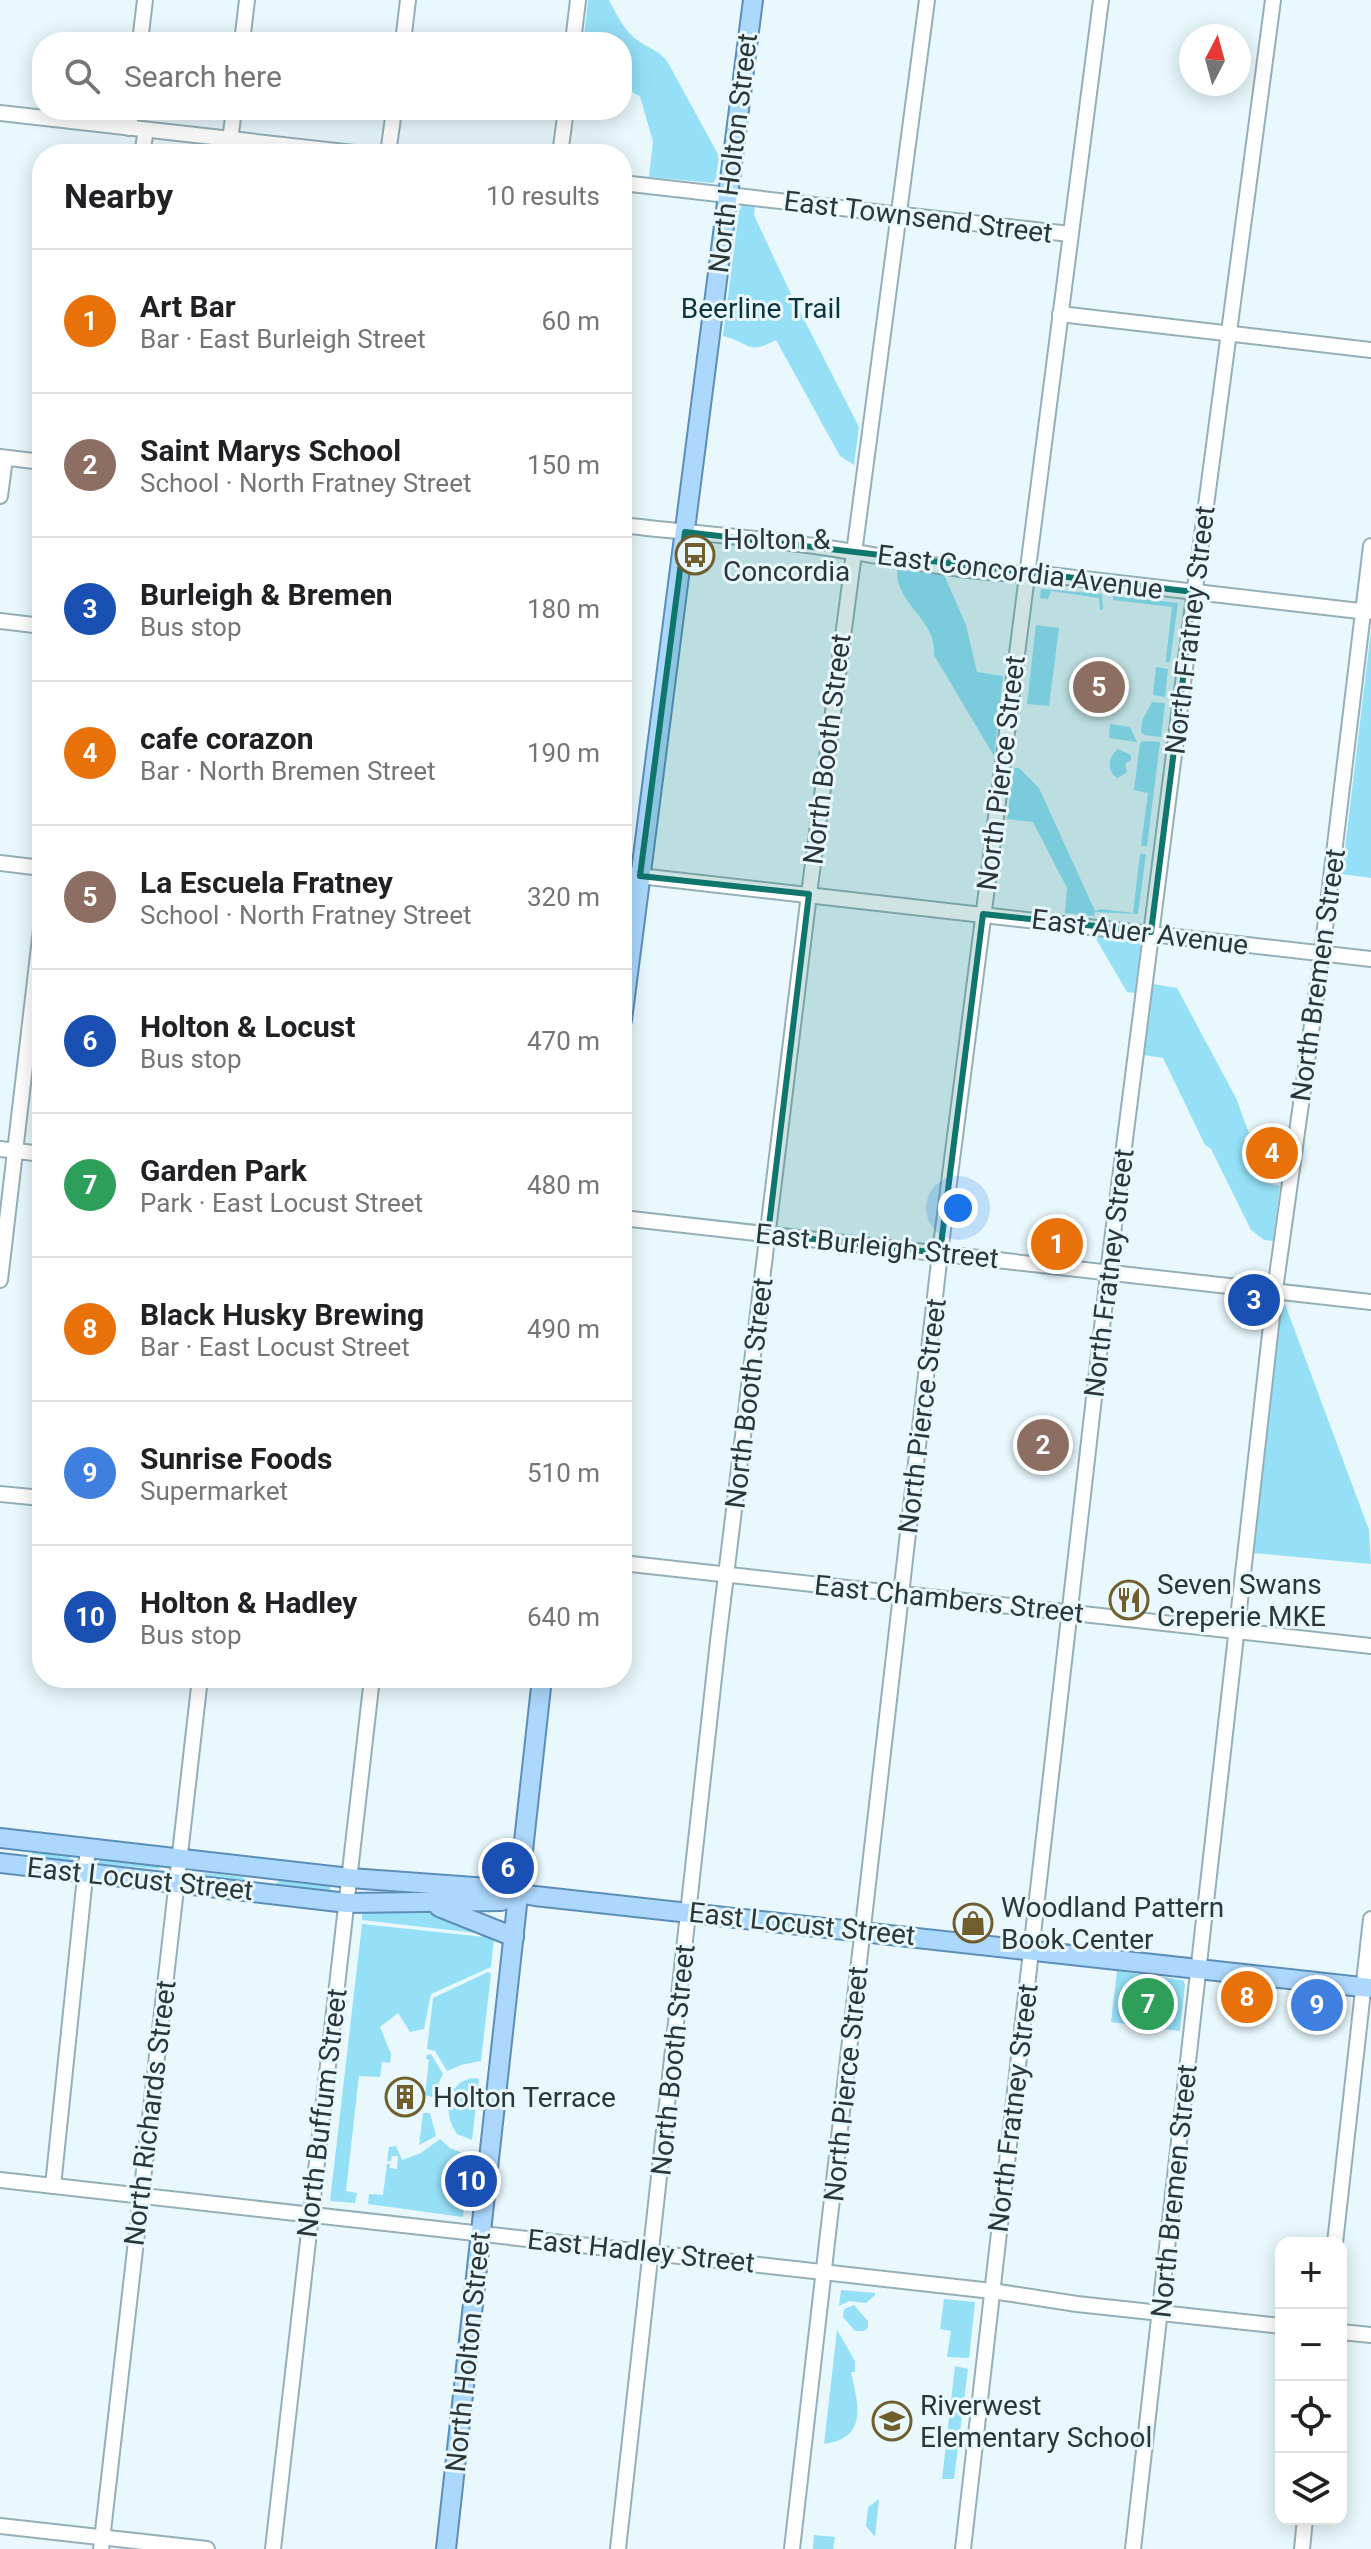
<!DOCTYPE html>
<meta charset="utf-8">
<style>
body{margin:0;font-family:Roboto,sans-serif;background:#f6f6f6;color:#202124}
.controls{position:absolute;right:24px;bottom:24px;display:grid;overflow:hidden;border-radius:16px;box-shadow:0 4px 20px #0003}
.controls button{width:72px;height:72px;display:grid;place-items:center;padding:0;border:0;border-bottom:2px solid #e0e0e0;background:#fff;color:#202124;font:40px sans-serif}
.compass{position:absolute;left:1179px;top:24px;width:72px;height:72px;border-radius:50%;background:#fff;box-shadow:0 4px 20px #0003;rotate:6deg}
.you{position:absolute;left:958px;top:1208px;width:28px;height:28px;margin:-20px;border:6px solid #fff;border-radius:50%;background:#1a73e8;box-shadow:0 0 0 12px #1a73e833}
.badge{display:grid;place-items:center;width:52px;height:52px;border-radius:50%;background:#705f2d;color:#fff;font-size:26px;font-weight:700}
.pin{position:absolute;translate:-50% -50%;border:4px solid #fff;box-shadow:0 2px 8px #0006}
.list{margin:0;padding:0;list-style:none}
h2{display:flex;justify-content:space-between;align-items:center;height:104px;margin:0;padding:0 32px;font-size:34px}
h2 small{font-size:26px;font-weight:400;color:#757577}
.list li{display:grid;grid-template-columns:52px 1fr auto;gap:24px;align-items:center;box-sizing:border-box;height:144px;padding:0 32px;border-top:2px solid #e0e0e0}
.list b{display:block;font-size:30px;white-space:nowrap}
.list p{margin:0;font-size:26px;white-space:nowrap;color:#757577}
.list em{font-size:26px;font-style:normal;color:#757577}
.icon{flex:none;width:44px;height:44px;fill:none;stroke:currentColor;stroke-width:2;stroke-linecap:round;stroke-linejoin:round}
.map{position:relative;flex:none;width:1371px;height:2549px;overflow:hidden}
.search{position:absolute;background:#fff;box-shadow:0 4px 20px #0003;left:32px;top:32px;width:600px;height:88px;display:flex;align-items:center;gap:20px;box-sizing:border-box;padding:0 28px;border-radius:32px;color:#757577;font-size:30px}
.panel{position:absolute;background:#fff;box-shadow:0 4px 20px #0003;left:32px;top:144px;width:600px;height:1544px;border-radius:32px}
.map>svg:first-child{display:block}
</style>
<div class="map">
<svg width="1371" height="2549" viewBox="0 0 1371 2549">
<rect width="100%" height="100%" fill="#e8f8fd"/>
<g fill="#95e0f7">
<path d="M588,0H609C617,15 625,33 640,42C651,49 659,51 667,61L719,156L716,178L713,183L649,177L653,142L640,96L633,93L622,66V42L584,37Z"/>
<path d="M742,205H755L754,215L790,292L859,427L854,465L840,456L776,340C746,356 750,342 723,336L739,211Z"/>
<path d="M897,570L944,575L966,625L977,672L1003,676L994,756L934,655C937,619 895,604 897,570Z"/>
<path d="M1041,589L1102,594L1103,610L1100,609L1099,598L1051,591L1048,599L1040,598Z"/>
<path d="M1113,596L1178,603L1170,662H1166V659L1172,607L1113,600Z"/>
<path d="M1036,625L1059,628L1049,706L1027,704Z"/>
<path d="M1371,630V878L1342,874Z"/>
<path d="M1156,667L1168,669L1165,697L1153,695Z"/>
<path d="M1152,702L1165,703L1161,737L1144,735L1141,732L1142,721Z"/>
<path d="M1110,724L1130,727L1137,742L1109,738Z"/>
<path d="M1144,741L1160,742L1147,846H1141L1148,793L1134,790L1140,743Z"/>
<path d="M1118,749L1131,755V760L1125,764L1127,772L1118,778C1106,772 1108,756 1118,749Z"/>
<path d="M1014,768H1019L1039,788L1095,911L1101,909L1133,913L1140,854H1146L1138,914L1095,912L1094,916L1065,913L1067,888L1033,822L1007,819Z"/>
<path d="M1092,932L1139,938L1141,941L1136,993L1127,992Z"/>
<path d="M1153,984L1177,988L1236,1098L1249,1133L1244,1138C1246,1151 1255,1175 1266,1182C1268,1184 1278,1185 1280,1186L1273,1241L1264,1240L1251,1230L1211,1149L1205,1145L1163,1058L1143,1055Z"/>
<path d="M1285,1304L1369,1530L1371,1564L1253,1553L1281,1310Z"/>
<path d="M40,1850C55,1850 66,1852 76,1863L75,1866L24,1857Z"/>
<path d="M99,1858L160,1864L159,1869L101,1864L99,1862Z"/>
<path d="M205,1873L242,1877L252,1884L195,1878V1874Z"/>
<path d="M290,1879L324,1882L331,1885L330,1892L323,1894L273,1887L279,1881Z"/>
<path d="M362,1913H431L446,1916L494,1935L362,1920Z"/>
<path d="M362,1924L494,1938L491,1967L431,1994L424,2029L410,2032L398,2013L380,2027L391,2054L390,2063L382,2062L380,2077L359,2076L346,2191L357,2193L355,2203L330,2201Z"/>
<path d="M1117,1971L1183,1980L1185,1985L1180,2031L1111,2022Z"/>
<path d="M488,1972L491,1974L481,2061L461,2065L447,2071L435,2051L427,2049L433,1998Z"/>
<path d="M431,2054L443,2074L432,2097L425,2095L429,2060L426,2059L427,2055Z"/>
<path d="M472,2078L479,2079L472,2140L457,2134C443,2115 445,2084 472,2078Z"/>
<path d="M423,2113H430L436,2136L419,2145Z"/>
<path d="M440,2139L450,2148L470,2156L463,2217L368,2204L369,2194L383,2195L387,2164H390V2168L397,2169L398,2156H392L391,2161H387L389,2147L396,2146L402,2160L421,2153Z"/>
<path d="M841,2290L875,2293V2295L866,2303L849,2301L839,2306Z"/>
<path d="M944,2299L975,2302L969,2358L947,2357L951,2331L940,2329Z"/>
<path d="M854,2305L868,2321V2328L864,2331H855L843,2317L844,2309Z"/>
<path d="M837,2330L855,2361V2372H851C858,2404 869,2438 824,2444Z"/>
<path d="M955,2366L968,2369L954,2479H942Z"/>
<path d="M879,2499L875,2537L866,2526L868,2507Z"/>
<path d="M814,2535L835,2537L833,2549H813Z"/>
</g>
<g fill="none" stroke-linecap="round" stroke-linejoin="round">
<defs>
<g id="minor">
<path d="M140,42L145,0"/>
<path d="M242,42L247,0"/>
<path d="M403,42L408,0"/>
<path d="M573,42L578,0"/>
<path d="M0,113L363,154"/>
<path d="M129,128L131,110"/>
<path d="M230,140L234,110"/>
<path d="M142,154L146,130"/>
<path d="M388,154L394,110"/>
<path d="M560,154L566,110"/>
<path d="M622,183L1070,234"/>
<path d="M1060,314L1371,350"/>
<path d="M0,457L42,462"/>
<path d="M0,496L5,458"/>
<path d="M622,525C695,534 769,538 841,550C907,560 973,575 1041,574L1368,612"/>
<path d="M0,621L42,626"/>
<path d="M0,863L42,868"/>
<path d="M622,874L1371,959"/>
<path d="M0,1149L42,1154"/>
<path d="M622,1218L1371,1302"/>
<path d="M0,1280L42,921"/>
<path d="M0,1494L42,1498"/>
<path d="M622,1563L1371,1646"/>
<path d="M0,2180L992,2291L1077,2304L1281,2326"/>
<path d="M53,2186L88,1848"/>
<path d="M1335,2243L1371,1919"/>
<path d="M1341,2332L1371,2335"/>
<path d="M0,2526L207,2549"/>
<path d="M101,2549L200,1678"/>
<path d="M273,2549L372,1678"/>
<path d="M618,2549L718,1641L809,894L927,0"/>
<path d="M792,2549L940,1253L1101,0"/>
<path d="M963,2549L1110,1257L1196,581L1273,0"/>
<path d="M1133,2549L1275,1290L1322,953L1371,546"/>
<path d="M1302,2549L1305,2519"/>
</g>
<g id="major">
<path d="M622,1020L753,0"/>
<path d="M0,1838L350,1878L488,1888L535,1896L1371,1988"/>
<path d="M0,1863L347,1903L501,1901L512,1897"/>
<path d="M439,1907L514,1937"/>
<path d="M446,2549L542,1678"/>
</g>
</defs>
<use href="#minor" stroke="#95afb7" stroke-width="18"/>
<use href="#major" stroke="#5c8eb7" stroke-width="22"/>
<use href="#minor" stroke="#fff" stroke-width="14"/>
<use href="#major" stroke="#add8fd" stroke-width="18"/>
</g>
<path fill="#0f766e" fill-opacity="0.2" stroke="#0f766e" stroke-width="6" stroke-linejoin="round" d="M685,532L1194,592L1151,932L983,914L940,1253L768,1234L809,894L640,876Z"/>
<defs>
<symbol id="bus-ring" viewBox="-11 -11 22 22"><circle r="9.5" fill="#e8f8fd" stroke="#705f2d" stroke-width="1.5"/><path d="M-5-6H5V4H4V6H2V4H-2V6H-4V4H-5ZM-3.5-4V0h7V-4ZM-3.5 1.2v1.5H-2V1.2ZM2 1.2v1.5H3.5V1.2Z" fill="#705f2d"/></symbol>
<symbol id="restaurant-ring" viewBox="-11 -11 22 22"><circle r="9.5" fill="#e8f8fd" stroke="#705f2d" stroke-width="1.5"/><path d="M-5-6h1v4h1v-4h1v4h1v-4h1v5L-1.5 .5V6h-2V.5L-5-1ZM5-6V6H3V1.5H1.5Q1.5-4 5-6Z" fill="#705f2d"/></symbol>
<symbol id="shop-ring" viewBox="-11 -11 22 22"><circle r="9.5" fill="#e8f8fd" stroke="#705f2d" stroke-width="1.5"/><path d="M-5-2.5h2.3a2.7 3.5 0 0 1 5.4 0H5L5.5 6h-11ZM-1.5-2.5h3a1.5 2.3 0 0 0-3 0Z" fill="#705f2d"/></symbol>
<symbol id="building-ring" viewBox="-11 -11 22 22"><circle r="9.5" fill="#e8f8fd" stroke="#705f2d" stroke-width="1.5"/><path d="M-4-6H4V6H1V3H-1V6H-4ZM-2.5-4.3h1.7v1.8h-1.7ZM.8-4.3h1.7v1.8H.8ZM-2.5-1h1.7V.8h-1.7ZM.8-1h1.7V.8H.8Z" fill="#705f2d"/></symbol>
<symbol id="school-ring" viewBox="-11 -11 22 22"><circle r="9.5" fill="#e8f8fd" stroke="#705f2d" stroke-width="1.5"/><path d="M0-5L7-2L0 1L-7-2ZM-4 1L0 2.5L4 1V4Q0 6-4 4Z" fill="#705f2d"/></symbol>
</defs>
<g fill-rule="evenodd">
<use href="#bus-ring" x="673" y="533" width="44" height="44"/>
<use href="#restaurant-ring" x="1107" y="1578" width="44" height="44"/>
<use href="#shop-ring" x="951" y="1901" width="44" height="44"/>
<use href="#building-ring" x="383" y="2075" width="44" height="44"/>
<use href="#school-ring" x="870" y="2399" width="44" height="44"/>
</g>
<g text-anchor="middle" dominant-baseline="central" stroke-width="6" stroke-linejoin="round" paint-order="stroke">
<g font-size="28" fill="#2b3639" stroke="#e8f8fd">
<text transform="translate(733 153) rotate(-83)">North Holton Street</text>
<text transform="translate(918 217) rotate(7)">East Townsend Street</text>
<text transform="translate(1020 572) rotate(7)">East Concordia Avenue</text>
<text transform="translate(1190 630) rotate(-83)">North Fratney Street</text>
<text transform="translate(827 749) rotate(-83)">North Booth Street</text>
<text transform="translate(1001 773) rotate(-83)">North Pierce Street</text>
<text transform="translate(1140 932) rotate(7)">East Auer Avenue</text>
<text transform="translate(1318 975) rotate(-82)">North Bremen Street</text>
<text transform="translate(877 1246) rotate(6)">East Burleigh Street</text>
<text transform="translate(1109 1273) rotate(-83)">North Fratney Street</text>
<text transform="translate(749 1393) rotate(-83)">North Booth Street</text>
<text transform="translate(922 1416) rotate(-83)">North Pierce Street</text>
<text transform="translate(949 1599) rotate(6)">East Chambers Street</text>
<text transform="translate(140 1879) rotate(6)">East Locust Street</text>
<text transform="translate(802 1924) rotate(6)">East Locust Street</text>
<text transform="translate(673 2060) rotate(-84)">North Booth Street</text>
<text transform="translate(846 2084) rotate(-84)">North Pierce Street</text>
<text transform="translate(1013 2108) rotate(-83)">North Fratney Street</text>
<text transform="translate(150 2113) rotate(-83)">North Richards Street</text>
<text transform="translate(322 2113) rotate(-83)">North Buffum Street</text>
<text transform="translate(1174 2191) rotate(-84)">North Bremen Street</text>
<text transform="translate(641 2251) rotate(6)">East Hadley Street</text>
<text transform="translate(468 2352) rotate(-84)">North Holton Street</text>
</g>
<g font-size="28" fill="#0c343f" stroke="#e8f8fd">
<text x="761" y="308">Beerline Trail</text>
</g>
<g font-size="28" fill="#2b3639" stroke="#e8f8fd" text-anchor="start">
<text x="723" y="539">Holton &amp;<tspan x="723" dy="32">Concordia</tspan></text>
<text x="1157" y="1584">Seven Swans<tspan x="1157" dy="32">Creperie MKE</tspan></text>
<text x="1001" y="1907">Woodland Pattern<tspan x="1001" dy="32">Book Center</tspan></text>
<text x="433" y="2097">Holton Terrace</text>
<text x="920" y="2405">Riverwest<tspan x="920" dy="32">Elementary School</tspan></text>
</g>
</g>
</svg>
<div class="controls">
<button>+</button>
<button>−</button>
<button><svg class="icon" aria-label="locate" viewBox="0 0 24 24"><circle cx="12" cy="12" r="6"/><path d="M12 2v4M12 18v4M2 12h4M18 12h4"/></svg></button>
<button><svg class="icon" aria-label="layers" viewBox="0 0 24 24"><path d="M12 4l9 5-9 5-9-5zM3 14l9 5 9-5"/></svg></button>
</div>
<svg class="compass" viewBox="-18 -18 36 36"><path d="M0-13l5 13h-10z" fill="#e53935"/><path d="M0 13l5-13h-10z" fill="#757577"/></svg>
<div class="you"></div>
<div class="pin badge" style="left:1057px;top:1244px;background:#e8710a">1</div>
<div class="pin badge" style="left:1043px;top:1445px;background:#8d6e63">2</div>
<div class="pin badge" style="left:1254px;top:1300px;background:#1a4fb4">3</div>
<div class="pin badge" style="left:1272px;top:1153px;background:#e8710a">4</div>
<div class="pin badge" style="left:1099px;top:687px;background:#8d6e63">5</div>
<div class="pin badge" style="left:508px;top:1868px;background:#1a4fb4">6</div>
<div class="pin badge" style="left:1148px;top:2004px;background:#2e9e5b">7</div>
<div class="pin badge" style="left:1247px;top:1997px;background:#e8710a">8</div>
<div class="pin badge" style="left:1317px;top:2005px;background:#3f7fe0">9</div>
<div class="pin badge" style="left:471px;top:2181px;background:#1a4fb4">10</div>
<div class="search"><svg class="icon" aria-label="search" viewBox="0 0 24 24"><circle cx="10" cy="10" r="6"/><path d="M15 15l6 6"/></svg>Search here</div>
<section class="panel">
<h2>Nearby<small>10 results</small></h2>
<ul class="list">
<li><span class="badge" style="background:#e8710a">1</span><div><b>Art Bar</b><p>Bar · East Burleigh Street</p></div><em>60 m</em></li>
<li><span class="badge" style="background:#8d6e63">2</span><div><b>Saint Marys School</b><p>School · North Fratney Street</p></div><em>150 m</em></li>
<li><span class="badge" style="background:#1a4fb4">3</span><div><b>Burleigh &amp; Bremen</b><p>Bus stop</p></div><em>180 m</em></li>
<li><span class="badge" style="background:#e8710a">4</span><div><b>cafe corazon</b><p>Bar · North Bremen Street</p></div><em>190 m</em></li>
<li><span class="badge" style="background:#8d6e63">5</span><div><b>La Escuela Fratney</b><p>School · North Fratney Street</p></div><em>320 m</em></li>
<li><span class="badge" style="background:#1a4fb4">6</span><div><b>Holton &amp; Locust</b><p>Bus stop</p></div><em>470 m</em></li>
<li><span class="badge" style="background:#2e9e5b">7</span><div><b>Garden Park</b><p>Park · East Locust Street</p></div><em>480 m</em></li>
<li><span class="badge" style="background:#e8710a">8</span><div><b>Black Husky Brewing</b><p>Bar · East Locust Street</p></div><em>490 m</em></li>
<li><span class="badge" style="background:#3f7fe0">9</span><div><b>Sunrise Foods</b><p>Supermarket</p></div><em>510 m</em></li>
<li><span class="badge" style="background:#1a4fb4">10</span><div><b>Holton &amp; Hadley</b><p>Bus stop</p></div><em>640 m</em></li>
</ul>
</section>
</div>
